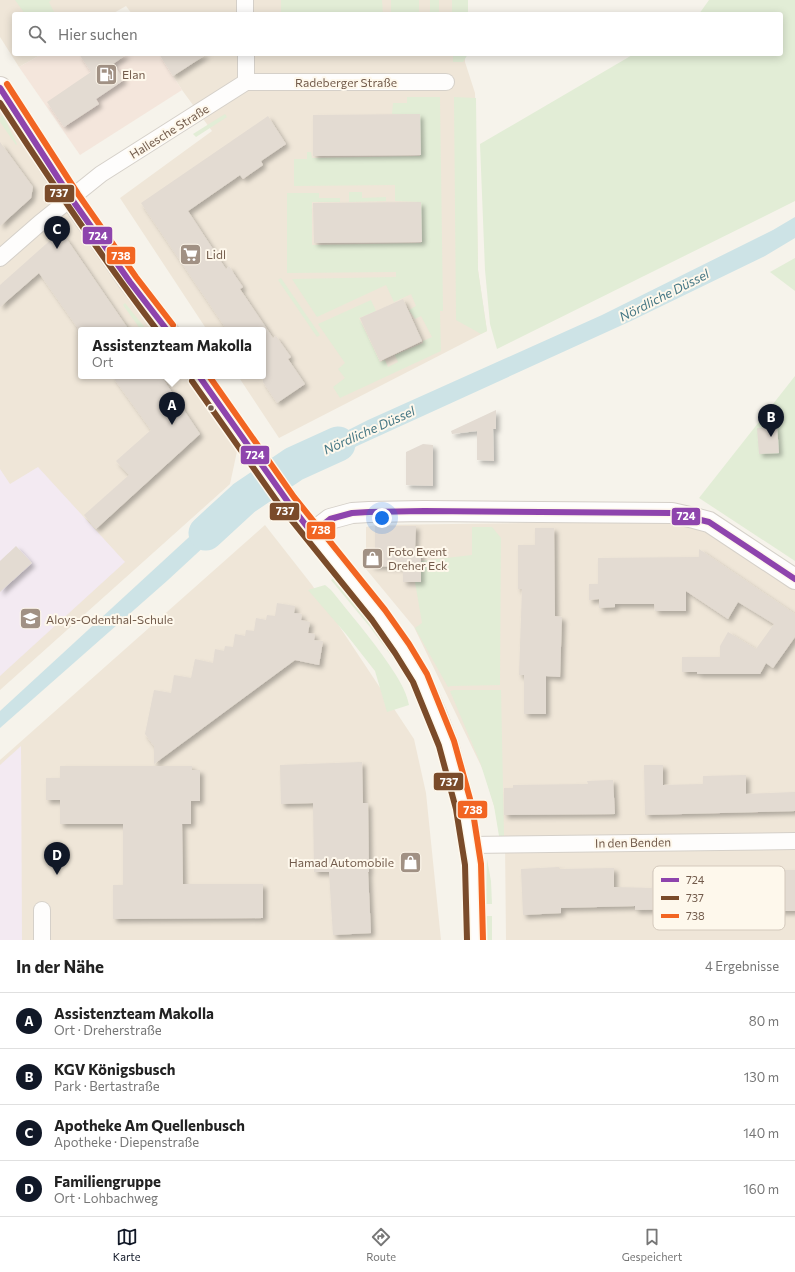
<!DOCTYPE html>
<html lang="de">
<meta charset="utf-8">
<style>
body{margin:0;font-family:Commissioner,sans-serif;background:#f2f2f2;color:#222}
.you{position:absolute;left:382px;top:518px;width:14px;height:14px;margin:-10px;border:3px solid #fff;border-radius:50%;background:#1a73e8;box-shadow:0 0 0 6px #1a73e833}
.badge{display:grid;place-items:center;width:26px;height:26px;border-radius:50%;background:#111827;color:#fff;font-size:13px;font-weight:700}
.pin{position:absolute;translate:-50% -33px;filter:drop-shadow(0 1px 2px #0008)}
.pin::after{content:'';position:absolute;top:21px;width:14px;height:12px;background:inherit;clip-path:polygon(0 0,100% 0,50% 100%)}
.popup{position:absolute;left:78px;top:327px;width:188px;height:52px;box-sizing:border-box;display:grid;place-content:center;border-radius:4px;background:#fff;filter:drop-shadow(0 1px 3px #0005);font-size:13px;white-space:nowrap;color:#767676}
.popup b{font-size:15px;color:#222}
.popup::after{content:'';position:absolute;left:50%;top:100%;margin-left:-8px;border:8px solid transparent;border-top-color:#fff}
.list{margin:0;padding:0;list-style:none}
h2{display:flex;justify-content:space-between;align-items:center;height:52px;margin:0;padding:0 16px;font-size:17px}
h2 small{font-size:13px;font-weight:400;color:#767676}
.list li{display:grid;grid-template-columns:26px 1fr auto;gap:12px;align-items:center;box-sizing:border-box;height:56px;padding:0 16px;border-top:1px solid #e0e0e0}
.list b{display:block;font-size:15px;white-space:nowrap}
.list p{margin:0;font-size:13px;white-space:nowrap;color:#767676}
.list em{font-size:13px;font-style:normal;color:#767676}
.icon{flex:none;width:22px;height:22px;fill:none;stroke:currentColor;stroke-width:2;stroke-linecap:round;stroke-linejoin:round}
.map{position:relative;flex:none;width:795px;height:940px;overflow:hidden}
.search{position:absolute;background:#fff;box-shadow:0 2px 10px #0003;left:12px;right:12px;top:12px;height:44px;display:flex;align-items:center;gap:10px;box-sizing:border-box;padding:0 14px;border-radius:4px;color:#767676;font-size:15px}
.sheet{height:276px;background:#fff}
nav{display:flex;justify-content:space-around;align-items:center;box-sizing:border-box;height:56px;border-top:1px solid #e0e0e0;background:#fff;font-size:11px;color:#767676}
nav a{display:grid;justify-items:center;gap:2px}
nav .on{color:#111827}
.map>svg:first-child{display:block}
</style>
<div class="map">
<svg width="795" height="940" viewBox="0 0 795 940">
<defs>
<filter id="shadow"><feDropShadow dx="3.5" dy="3.5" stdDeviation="2" flood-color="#0004"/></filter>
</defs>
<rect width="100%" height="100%" fill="#f6f3eb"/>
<g fill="#efe6d8">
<path d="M0,0H464V14H132L126,6L112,14H14V54H42L19,67L0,37Z"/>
<path d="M159,54H465V62L475,93L478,270L487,331L279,438L238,376H263V330H207L120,198L212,131L182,90Z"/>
<path d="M0,103L161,330H81V376H193L239,442L230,484L0,690Z"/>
<path d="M669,521L705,528L795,587V940H506L505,843L484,772L414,627L366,569V527L376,525Z"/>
<path d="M265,525L312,585L414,739L426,793L441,940H0V760Z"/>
</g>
<path fill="#f4e6dc" d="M42,54H159L182,90L80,155L19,67Z"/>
<g fill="#f3eaf2">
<path d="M38,467L125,562L0,676V469L10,484Z"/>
<path d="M21,746L22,940H0V765Z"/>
</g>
<g fill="#e2edd6">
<path d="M15,0H51L49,2L55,14H25Z"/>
<path d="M281,0H382L383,14H281Z"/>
<rect x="391" y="0" width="28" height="14"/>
<rect x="430" y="0" width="9" height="14"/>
<rect x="452" y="0" width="16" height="14"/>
<path d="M709,0H795V201L497,349L490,324L485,270L480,144L634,54H781V14H699Z"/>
<path d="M453,54H468L463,62H453Z"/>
<path d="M407,97H440L443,311H440L441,351L340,398L333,387L345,378L338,369L345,363L318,324L371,300L376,311L359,318L380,362L385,360L388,367L398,362L395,355L423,343V341L432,337L421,316L415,319L409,310L416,306L411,294L394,302L386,285L317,317L292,279L396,277V272L287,273V193H319V198H340V202H312V245H314L421,243V202L395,201V185L294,186V159H307V152H311L312,158L420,156V114H392L393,103H407Z"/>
<path d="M454,97L476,98L478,270L487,331L481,334L456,320Z"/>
<path d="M225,114L227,117L196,137L193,134Z"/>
<path d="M3,115L17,144L16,145L0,122V117Z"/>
<path d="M349,192H362V198L386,197V201L349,202Z"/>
<path d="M795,258V291L770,272Z"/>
<path d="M281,278L320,335L317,337L278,280Z"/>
<path d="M125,303L147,330H141L123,305Z"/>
<path d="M795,376V561L699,498Z"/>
<path d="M472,527H492L501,538L500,685L451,686L448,687L415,628L422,623L415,582L421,561L472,555Z"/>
<path d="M333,579L385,642L402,668L401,669L370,627L331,580Z"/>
<path d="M325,585L331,590C351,615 372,639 390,666C398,678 406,690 409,705L387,712L375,671L346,634L308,590Z"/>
<path d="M454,690H501L504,836H499L494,806L480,762L450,691Z"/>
<path d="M487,859L491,881L492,904H486Z"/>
<path d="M486,916H492V940H487Z"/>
</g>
<g fill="#cde3e6">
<path d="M795,217V238L765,256L631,321L300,472L291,459L368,420L602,315L773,230Z"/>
<path d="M237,493L247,507L168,580L0,728V711Z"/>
</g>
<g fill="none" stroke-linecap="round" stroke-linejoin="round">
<path stroke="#cde3e6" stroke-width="35" d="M206,533L244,498L294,464L338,444"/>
</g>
<g fill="#e3dbd2" filter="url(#shadow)">
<path d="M79,54H127L113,64L124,80L96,99L99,104L64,127L47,102L91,72Z"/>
<path d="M159,54H207L173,76Z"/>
<path d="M420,114L421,155L313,156V115Z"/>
<path d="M268,116L286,144L261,161L263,165L243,179L240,175L188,211L226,269L229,266L236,277L243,287L240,289L273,338L276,336L291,357L288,359L305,384L277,403L263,382V330H227L141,203Z"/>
<path d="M0,142L33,187L31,198L0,226Z"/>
<path d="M421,202L422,242L314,243L313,203Z"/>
<path d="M55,236L66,238L129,330H79L39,273L0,307V285Z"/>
<path d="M403,299L422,341L380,361L360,318Z"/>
<path d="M112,376H161L200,434L96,529L84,515L129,475L116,461L151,430Z"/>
<path d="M496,410V429H493L494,461L477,460V431L452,434L451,431Z"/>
<path d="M777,426L779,453L759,454L757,428Z"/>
<path d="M423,444L433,445V486L406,485V452Z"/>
<path d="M375,526H416L415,548L421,549V582H403V567L371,566V548H375Z"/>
<path d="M535,528H554L555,616L562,617L560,677L546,676V714H524V675H519L522,589H518V545H535Z"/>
<path d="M16,546L32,563L0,592V561Z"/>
<path d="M699,549L795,614V637L773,668L766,663L760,674H697V672H682V657H720V646L728,632L756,649L774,624L738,602L728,619L686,591V611H655L654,604H615V607L599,608V599L589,600V584H598V558L699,557Z"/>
<path d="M277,603L295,606L294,613L302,614L301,620L310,622L308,633L315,634L314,640L323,641L319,665L295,660L154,764V746L145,734L154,690L171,693L174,675L191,678L195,659L213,663L215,649L224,651L225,646L233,647L235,634L245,636L246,630L254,631L256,618L266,620L267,615L275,616Z"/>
<path d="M362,762L363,803H368L369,872H368L371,933L333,935L329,872H314L313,803L281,804L280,765Z"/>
<path d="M644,765H663V785L703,784V776L746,775V794L795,792V811L645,815Z"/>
<path d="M60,766H192V770H200V801H191V824H182L183,884H263V918L113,919V885H123V824H60V800H46V778H60Z"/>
<path d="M613,780L615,814L504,815V788H513V785L588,784L587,781Z"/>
<path d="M559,867V869L614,868V887L652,888V871L795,870V911H774L773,900L710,902V909L635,910V906L561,908V913L523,915L521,869Z"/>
</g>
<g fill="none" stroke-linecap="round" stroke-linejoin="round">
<defs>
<g id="minor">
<path d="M245,0V14"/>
<path d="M246,54V82"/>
<path d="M246,82H446"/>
<path d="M0,258L40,223L101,174L246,82"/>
<path d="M470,845L795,841"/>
<path d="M42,910V940"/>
</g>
<path id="tertiary" d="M312,533L330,519L352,513L369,512L424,511L672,513L694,518L709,522L795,579"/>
<g id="secondary">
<path d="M0,88L71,198L130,282L167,330"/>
<path d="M199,376L288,502L378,615L402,649L420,678L437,718L447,744L464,807L473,864L475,940"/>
</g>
</defs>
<use href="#minor" stroke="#d5d0c9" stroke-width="18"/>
<use href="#tertiary" stroke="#d5d0c9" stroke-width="22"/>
<use href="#secondary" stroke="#d6d0c9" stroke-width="24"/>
<use href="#minor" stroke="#fefdfc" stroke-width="16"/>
<use href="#tertiary" stroke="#fefdfc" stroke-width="20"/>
<use href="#secondary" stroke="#fefdfc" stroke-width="22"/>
<defs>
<g id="bus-1">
<path d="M0,88L71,198L130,282L167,330"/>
<path d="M199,376L288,502L312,533"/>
<path d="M312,533L330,519L352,513L369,512L424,511L672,513L709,522L795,579"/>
</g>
<g id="bus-2">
<path d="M0,103C50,180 101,257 157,330"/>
<path d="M192,381L281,507L372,620L395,653L413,682L439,746L456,809L465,865L467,940"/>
</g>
<g id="bus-3">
<path d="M7,84L78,194L136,277L173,325"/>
<path d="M209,376L294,497L385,610L409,644L427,674L454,741L472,806L481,864L483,940"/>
</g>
</defs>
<use href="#bus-1" stroke="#fef8ec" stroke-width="9"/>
<use href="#bus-2" stroke="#fef8ec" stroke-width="9"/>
<use href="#bus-3" stroke="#fef8ec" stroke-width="9"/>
<use href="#bus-1" stroke="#8e44ad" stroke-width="6"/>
<use href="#bus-2" stroke="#7a4b2a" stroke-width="6"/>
<use href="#bus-3" stroke="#f26522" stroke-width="6"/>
</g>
<defs>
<symbol id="fuel-square" viewBox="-11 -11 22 22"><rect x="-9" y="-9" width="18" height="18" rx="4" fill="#a19184" stroke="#fef8ec"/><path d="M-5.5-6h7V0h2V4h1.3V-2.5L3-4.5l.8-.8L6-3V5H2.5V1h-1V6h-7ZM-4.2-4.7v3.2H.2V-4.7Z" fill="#fff"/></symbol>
<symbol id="supermarket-square" viewBox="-11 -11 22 22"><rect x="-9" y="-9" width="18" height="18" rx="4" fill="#a19184" stroke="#fef8ec"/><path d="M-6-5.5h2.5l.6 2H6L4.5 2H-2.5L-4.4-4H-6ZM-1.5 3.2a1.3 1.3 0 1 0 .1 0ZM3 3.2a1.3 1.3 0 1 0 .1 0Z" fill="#fff"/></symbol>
<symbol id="shop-square" viewBox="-11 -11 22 22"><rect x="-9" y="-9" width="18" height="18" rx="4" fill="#a19184" stroke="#fef8ec"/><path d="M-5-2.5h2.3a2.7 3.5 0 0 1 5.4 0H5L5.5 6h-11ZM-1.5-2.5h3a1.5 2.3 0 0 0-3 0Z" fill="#fff"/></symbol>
<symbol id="school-square" viewBox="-11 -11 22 22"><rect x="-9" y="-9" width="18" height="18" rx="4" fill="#a19184" stroke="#fef8ec"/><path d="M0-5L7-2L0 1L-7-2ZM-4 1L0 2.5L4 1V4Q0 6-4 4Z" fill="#fff"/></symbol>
</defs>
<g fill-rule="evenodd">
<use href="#fuel-square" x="94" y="62" width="25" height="25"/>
<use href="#supermarket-square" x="178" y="242" width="25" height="25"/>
<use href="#shop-square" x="360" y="546" width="25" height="25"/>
<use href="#school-square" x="18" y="606" width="25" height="25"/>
<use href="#shop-square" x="398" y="850" width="25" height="25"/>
</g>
<circle fill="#735c4c" stroke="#fef8ec" stroke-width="1.5" cx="211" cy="408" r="3.5"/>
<g text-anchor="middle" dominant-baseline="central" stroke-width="4" stroke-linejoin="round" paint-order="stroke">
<g font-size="12" fill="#735c4c" stroke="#fef8ec" text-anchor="start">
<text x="122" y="74">Elan</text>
<text x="206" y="254">Lidl</text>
<text x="388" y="551">Foto Event<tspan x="388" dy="14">Dreher Eck</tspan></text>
<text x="46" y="619">Aloys-Odenthal-Schule</text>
<text x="394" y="862" text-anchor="end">Hamad Automobile</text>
</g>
<g font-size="12" fill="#735c4c" stroke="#fef8ec">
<text x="346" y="82">Radeberger Straße</text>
<text transform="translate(169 131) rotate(-32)">Hallesche Straße</text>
<text transform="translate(633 842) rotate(-1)">In den Benden</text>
</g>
<g font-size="13" font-style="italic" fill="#477885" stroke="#fef8ec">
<text transform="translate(664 295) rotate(-27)">Nördliche Düssel</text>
<text transform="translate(369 430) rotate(-24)">Nördliche Düssel</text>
</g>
</g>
<rect x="653" y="866" width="132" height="64" rx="6" fill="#fef8ec" stroke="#d4c9bc" stroke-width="1"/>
<rect x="661" y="878" width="18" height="4" fill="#8e44ad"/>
<rect x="661" y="896" width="18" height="4" fill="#7a4b2a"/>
<rect x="661" y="914" width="18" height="4" fill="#f26522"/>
<g font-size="11" fill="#735c4c">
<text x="686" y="884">724</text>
<text x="686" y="902">737</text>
<text x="686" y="920">738</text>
</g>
<g stroke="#fef8ec" stroke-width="1.5">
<rect x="44" y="184" width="31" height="19" rx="4" fill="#7a4b2a"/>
<rect x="82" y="226" width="31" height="19" rx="4" fill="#8e44ad"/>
<rect x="106" y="246" width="30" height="19" rx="4" fill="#f26522"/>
<rect x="240" y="445" width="30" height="20" rx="4" fill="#8e44ad"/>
<rect x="269" y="502" width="31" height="19" rx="4" fill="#7a4b2a"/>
<rect x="671" y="507" width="30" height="19" rx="4" fill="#8e44ad"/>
<rect x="306" y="521" width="30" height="19" rx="4" fill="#f26522"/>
<rect x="433" y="772" width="31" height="19" rx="4" fill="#7a4b2a"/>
<rect x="457" y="800" width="31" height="19" rx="4" fill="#f26522"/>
</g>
<g font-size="11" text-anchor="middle" font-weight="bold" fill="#fff">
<text x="59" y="197">737</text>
<text x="98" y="240">724</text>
<text x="121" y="260">738</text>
<text x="255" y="459">724</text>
<text x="285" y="515">737</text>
<text x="686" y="520">724</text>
<text x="321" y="534">738</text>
<text x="449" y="786">737</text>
<text x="473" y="814">738</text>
</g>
</svg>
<div class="you"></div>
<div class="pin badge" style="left:172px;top:425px">A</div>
<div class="popup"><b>Assistenzteam Makolla</b>Ort</div>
<div class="pin badge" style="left:771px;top:437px">B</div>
<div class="pin badge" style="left:57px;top:249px">C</div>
<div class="pin badge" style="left:57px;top:875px">D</div>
<div class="search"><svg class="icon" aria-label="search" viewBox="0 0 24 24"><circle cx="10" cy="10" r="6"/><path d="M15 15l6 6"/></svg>Hier suchen</div>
</div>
<section class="sheet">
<h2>In der Nähe<small>4 Ergebnisse</small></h2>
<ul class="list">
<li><span class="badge">A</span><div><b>Assistenzteam Makolla</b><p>Ort · Dreherstraße</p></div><em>80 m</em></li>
<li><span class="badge">B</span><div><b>KGV Königsbusch</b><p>Park · Bertastraße</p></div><em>130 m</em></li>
<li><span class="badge">C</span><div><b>Apotheke Am Quellenbusch</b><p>Apotheke · Diepenstraße</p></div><em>140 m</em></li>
<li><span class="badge">D</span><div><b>Familiengruppe</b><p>Ort · Lohbachweg</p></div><em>160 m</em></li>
</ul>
</section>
<nav>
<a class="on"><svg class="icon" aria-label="map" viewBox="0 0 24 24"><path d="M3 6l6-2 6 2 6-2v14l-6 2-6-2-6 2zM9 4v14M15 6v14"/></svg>Karte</a>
<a><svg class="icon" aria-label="directions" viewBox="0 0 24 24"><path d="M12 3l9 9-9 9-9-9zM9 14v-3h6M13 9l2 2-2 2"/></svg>Route</a>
<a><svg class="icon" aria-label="saved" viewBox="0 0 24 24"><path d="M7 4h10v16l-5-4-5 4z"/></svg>Gespeichert</a>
</nav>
